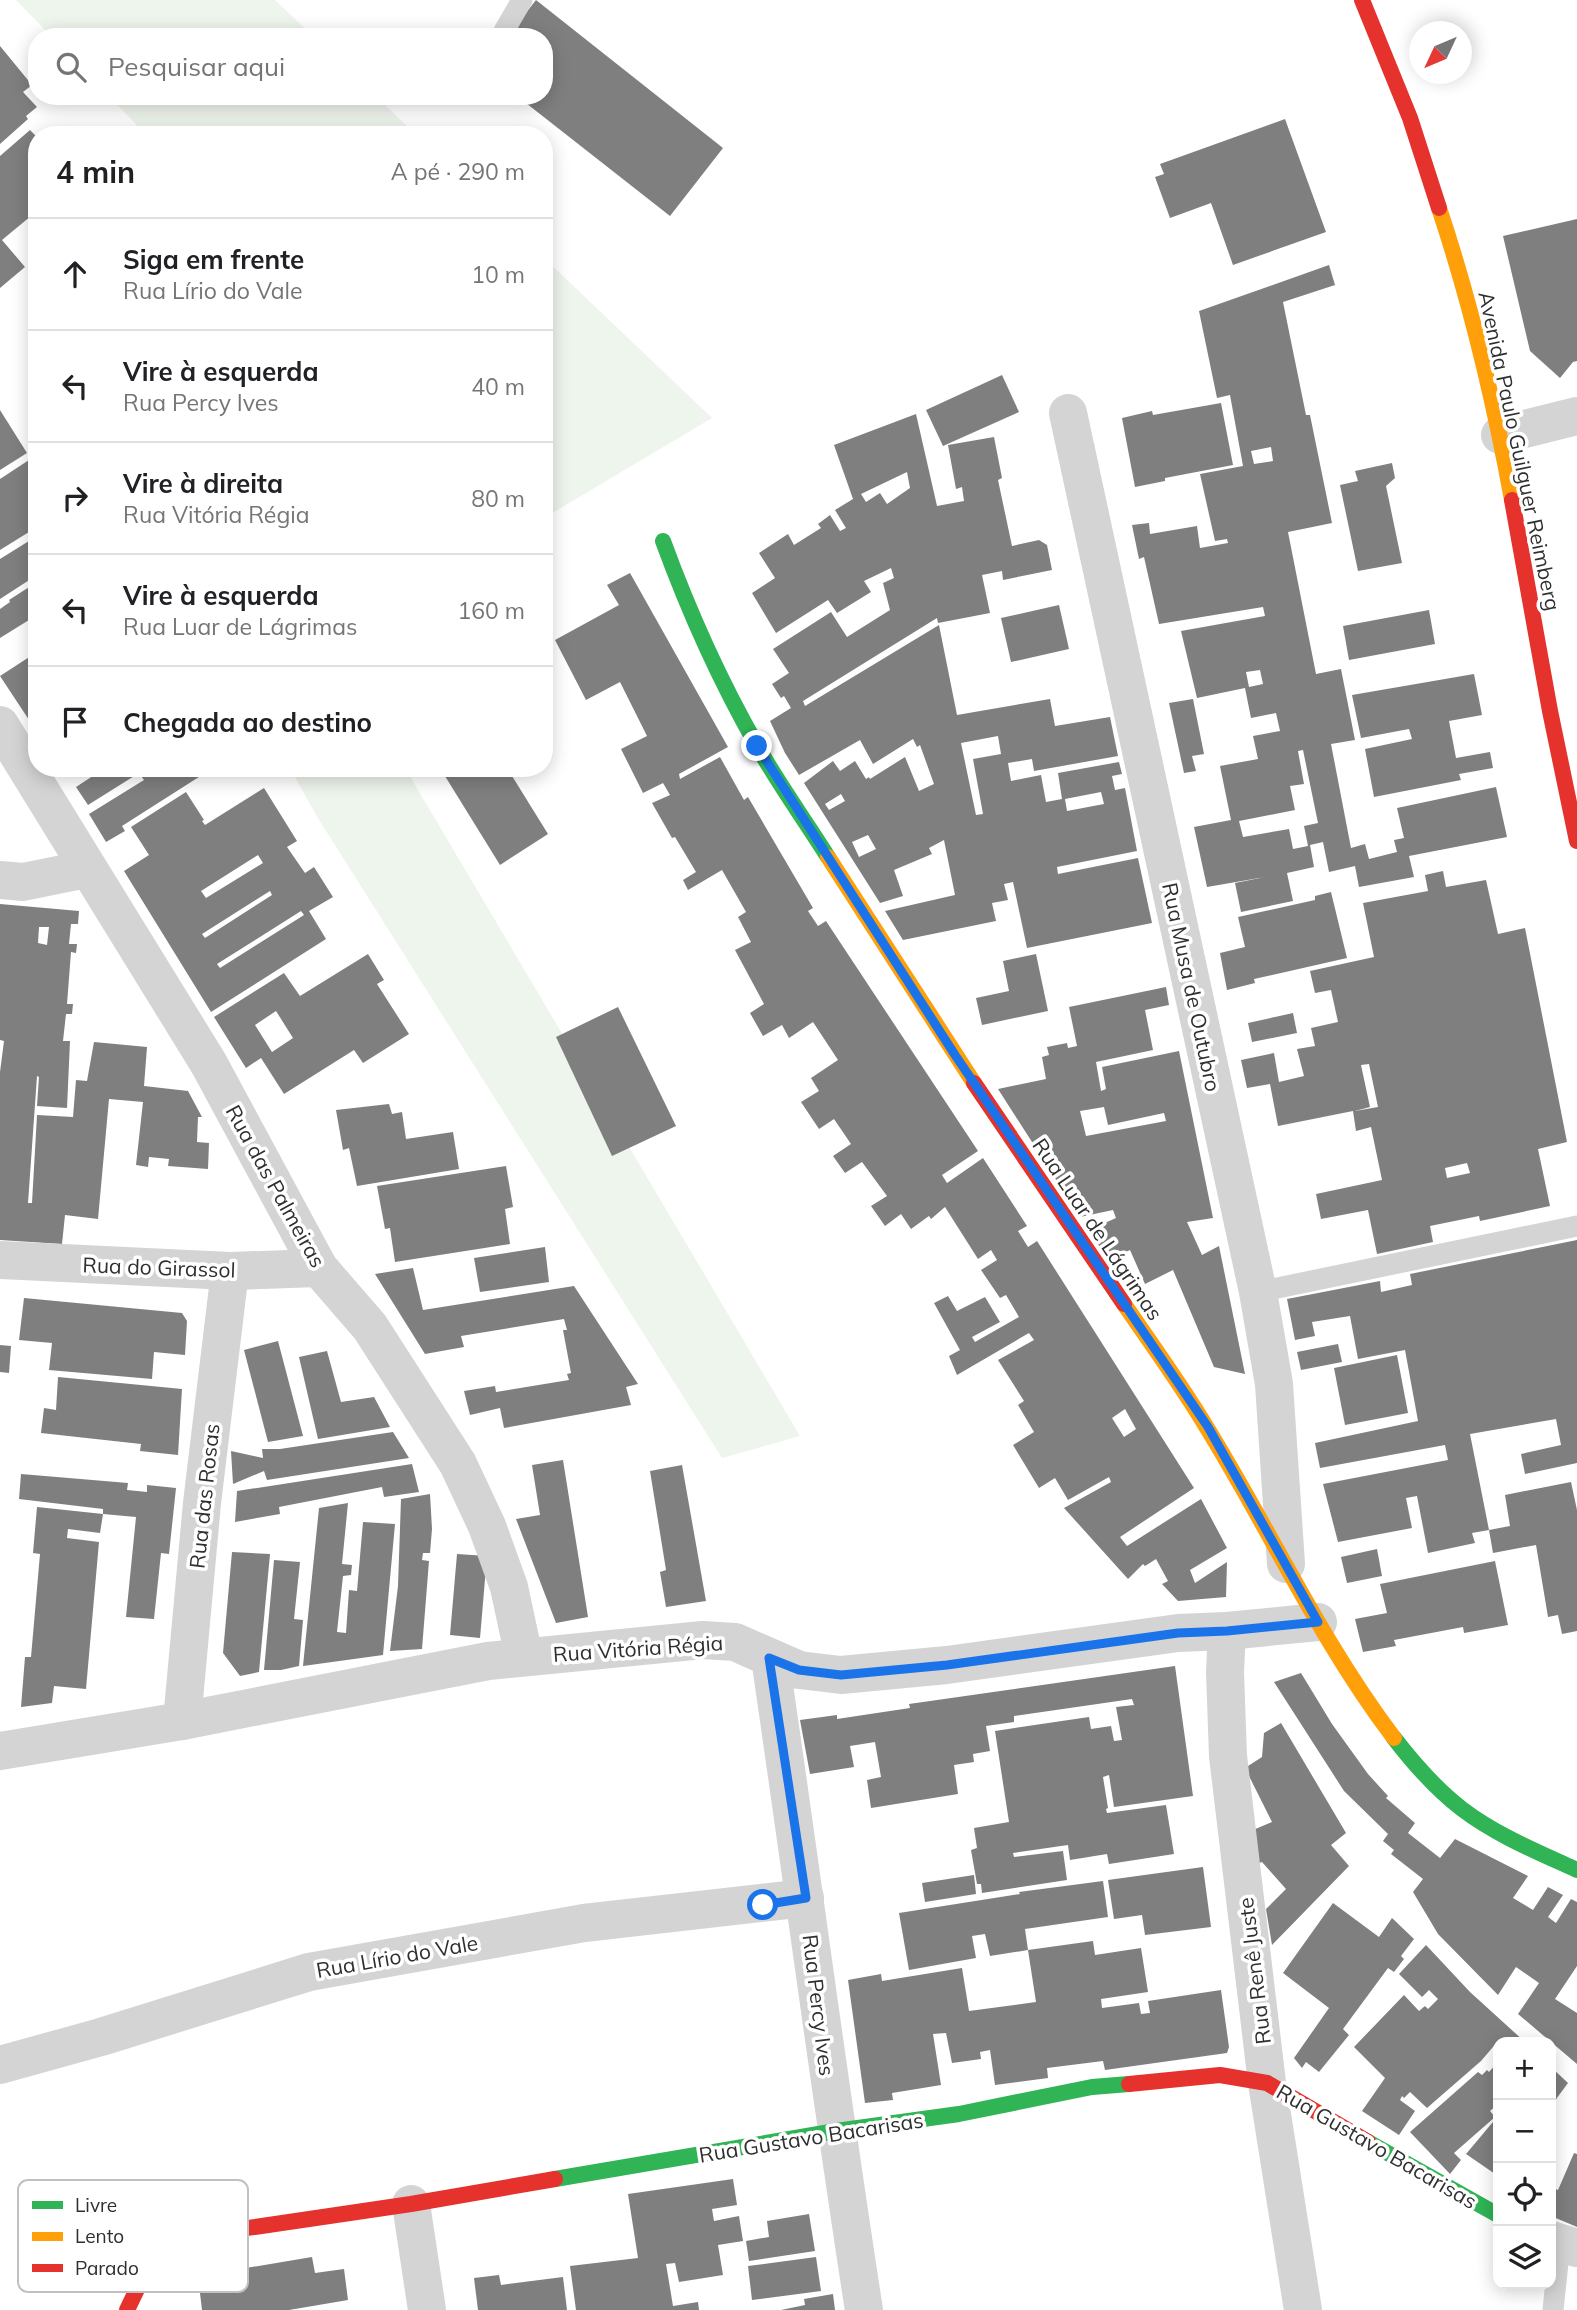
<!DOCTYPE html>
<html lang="pt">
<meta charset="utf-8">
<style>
body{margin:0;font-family:Mulish,sans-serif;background:#f6f6f6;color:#202124}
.controls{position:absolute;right:21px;bottom:21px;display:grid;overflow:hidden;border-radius:14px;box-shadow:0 4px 18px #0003}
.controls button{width:63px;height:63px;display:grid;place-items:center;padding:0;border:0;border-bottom:2px solid #e0e0e0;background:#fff;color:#202124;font:35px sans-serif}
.compass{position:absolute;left:1409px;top:21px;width:63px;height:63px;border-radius:50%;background:#fff;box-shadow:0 4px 18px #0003;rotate:226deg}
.stop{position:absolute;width:21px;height:21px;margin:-16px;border:5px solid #1a73e8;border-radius:50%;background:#fff}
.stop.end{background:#1a73e8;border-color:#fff;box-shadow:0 2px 7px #0008}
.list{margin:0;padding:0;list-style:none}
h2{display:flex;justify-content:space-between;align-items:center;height:91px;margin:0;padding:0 28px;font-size:30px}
h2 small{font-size:23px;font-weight:400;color:#757577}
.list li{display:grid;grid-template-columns:46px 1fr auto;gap:21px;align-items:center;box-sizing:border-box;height:112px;padding:0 28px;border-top:2px solid #e0e0e0}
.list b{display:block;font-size:26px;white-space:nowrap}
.list p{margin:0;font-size:23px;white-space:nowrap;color:#757577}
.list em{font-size:23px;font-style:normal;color:#757577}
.icon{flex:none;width:38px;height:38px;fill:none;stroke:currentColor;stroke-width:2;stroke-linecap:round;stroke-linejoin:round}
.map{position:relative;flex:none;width:1577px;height:2310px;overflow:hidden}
.search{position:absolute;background:#fff;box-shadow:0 4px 18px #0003;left:28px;top:28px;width:525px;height:77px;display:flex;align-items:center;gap:18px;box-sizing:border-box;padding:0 24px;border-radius:28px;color:#757577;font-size:26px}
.panel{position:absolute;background:#fff;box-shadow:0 4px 18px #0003;left:28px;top:126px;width:525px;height:651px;border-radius:28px}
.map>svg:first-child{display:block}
</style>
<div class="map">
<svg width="1577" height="2310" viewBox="0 0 1577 2310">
<rect width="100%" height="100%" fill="#fff"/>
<g fill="#eef5ec">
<path d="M16,0H275L314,37H52Z"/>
<path d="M109,96H376L416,135H146Z"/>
<path d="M544,258L712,418L544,518Z"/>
<path d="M290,768H405L800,1436L722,1458L316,815Z"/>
</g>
<g fill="#7f7f7f" fill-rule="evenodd">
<path d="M536,0L723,148L670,216L517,96H544V37H507Z"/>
<path d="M0,46L32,85L23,92L37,107L26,116L28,119L0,144Z"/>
<path d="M1285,119L1326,232L1233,265L1211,203L1170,218L1155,177L1164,174L1160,164Z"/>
<path d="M30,130L37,137V211L2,240L25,267L0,288V156Z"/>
<path d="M1577,219V361L1573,362L1560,378L1530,351L1503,236Z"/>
<path d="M1329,265L1335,285L1283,302L1306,415H1310L1332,523L1288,532L1316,674L1341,669L1355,740L1331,744L1351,848L1365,844L1369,859L1397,852L1394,840L1404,838L1397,808L1496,787L1507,837L1409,856L1414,877L1359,887L1355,866L1329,872L1323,842L1310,845L1314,867L1287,873L1293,901L1241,912L1235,883L1265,877L1207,887L1194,827L1231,820L1220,766L1258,759L1253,736L1280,731L1276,713L1251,718L1245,688L1197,698L1181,631L1265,616L1263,607L1159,624L1144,557L1139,559L1132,525L1149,523L1150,534L1197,526L1200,548L1228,543L1227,539L1215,541L1200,474L1243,466L1230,395L1217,398L1199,311ZM1271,447L1273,461L1254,464L1251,451ZM1260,670L1263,684L1249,687L1246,672ZM1303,750L1318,823L1304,826L1308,846L1293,849L1289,829L1243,837L1239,821L1295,810L1290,786L1304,784L1298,751Z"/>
<path d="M1002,375L1019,412L943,446L926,410Z"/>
<path d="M1221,403L1233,465L1165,478V481L1135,487L1122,418L1152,411L1153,415Z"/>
<path d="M0,410L27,453L0,470Z"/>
<path d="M916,414L937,506L964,501L962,487L956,489L948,445L994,437L1002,478L998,480L1012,546L1039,540L1047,545L1052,570L1003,580L1002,571L982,575L990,613L938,623L937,618L803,701L805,706L939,625L957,715L1050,699L1055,726L1110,717L1118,756L1034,771L1032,759L1008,763L1011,781L1041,775L1046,802L1062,799L1058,773L1119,762L1122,774L1112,776L1115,790L1125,788L1137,851L1057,867L1058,874L1138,858L1152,923L1027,948L1013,882L1004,884L1008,900L992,903L996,921L903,940L885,911L955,895L944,840L929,848L932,854L894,870L903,896L880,903L804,783L833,761L840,771L855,761L866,779L869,777L870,779L905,757L919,791L934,784L920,745L917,747L913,739L873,764L860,740L799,775L785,753L770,721L791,708L784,696L781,698L772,684L789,673L773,649L831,612L847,637L890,610L883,583L894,578L891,568L864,581L871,592L837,613L828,600L776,633L752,593L775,578L759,553L788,534L794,545L821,528L818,524L830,515L840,531L846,528L835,510L853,499L834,445ZM907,472L910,488L887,504L880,493L866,502L861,494ZM998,736L1001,754L973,759L983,814L976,815L961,743ZM1101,792L1104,804L1067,811L1065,799ZM841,794L845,801L829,810L825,804ZM868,835L876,849L859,857L852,842Z"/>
<path d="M29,460L37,472V527L0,550V479Z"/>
<path d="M1392,463L1395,478L1386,486L1402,563L1358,571L1340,485L1358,481L1355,471Z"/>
<path d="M37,536V575L0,599V559Z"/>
<path d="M630,573L728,747L679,774L680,779L720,757L744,800L748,797L813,908L808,911L818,926L826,921L978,1151L942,1175L947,1183L983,1158L1027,1226L1018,1231L1028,1247L1037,1241L1194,1488L1120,1537L1127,1546L1201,1499L1227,1548L1190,1570L1195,1583L1227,1562L1226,1597L1178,1601L1162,1584L1168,1581L1156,1559L1145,1566L1143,1564L1128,1579L1064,1508L1111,1482L1109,1477L1068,1500L1055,1478L1039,1488L1013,1445L1034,1432L1018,1405L1024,1401L998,1360L1034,1340L1029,1333L957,1375L949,1356L960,1350L934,1303L948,1296L957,1311L985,1297L1000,1322L972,1337L975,1342L1019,1317L1006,1295L1000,1298L981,1270L997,1260L991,1250L978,1259L945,1207L931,1219L929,1216L911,1229L901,1214L885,1226L871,1206L887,1196L862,1162L845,1173L833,1156L851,1144L834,1119L819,1129L801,1102L819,1091L811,1078L838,1060L813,1022L789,1038L782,1025L763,1036L750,1013L764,1004L735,950L751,942L738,917L746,912L722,870L688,890L683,880L696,872L675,837L672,838L652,803L670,795L663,783L643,793L621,749L647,736L620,682L586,700L555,640L619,605L607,585ZM1125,1409L1136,1429L1124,1437L1112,1418Z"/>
<path d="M37,582V615L0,638V609L10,602L9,600Z"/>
<path d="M1059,605L1069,649L1011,662L1001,618Z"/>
<path d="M1429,610L1435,644L1349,660L1343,626Z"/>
<path d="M37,652V732L0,676Z"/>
<path d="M1474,674L1482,715L1449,721L1456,758L1490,752L1493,768L1459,774L1461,780L1374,797L1365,749L1412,739L1409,729L1361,738L1352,695Z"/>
<path d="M1193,699L1204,754L1192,756L1196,771L1184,773L1169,703Z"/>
<path d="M105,768H213L122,826L125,831L106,842L89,814L144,780L139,773L88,805L76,787Z"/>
<path d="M440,768H507L548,834L500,865Z"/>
<path d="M264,788L297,841L287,847L305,873L314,867L333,897L309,911L326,939L211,1012L124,871L149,855L131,827L186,792L204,820L202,821L205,825ZM258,855L263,863L206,898L201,891ZM270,891L272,895L205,938L202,934ZM301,911L304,915L220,968L217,964Z"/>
<path d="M1443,871L1446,887L1486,880L1498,934L1525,928L1567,1142L1538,1149L1550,1206L1480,1221L1479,1216L1430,1226L1433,1242L1377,1254L1368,1210L1321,1219L1316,1194L1382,1180L1371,1127L1356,1131L1353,1111L1278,1126L1270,1084L1247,1088L1241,1060L1274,1053L1279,1082L1304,1076L1297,1049L1315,1046L1311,1028L1338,1022L1331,990L1315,993L1310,971L1374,957L1363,903L1428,891L1425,875ZM1369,1064L1378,1107L1355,1111L1370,1107L1361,1065ZM1467,1163L1470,1173L1447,1178L1445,1168Z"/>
<path d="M1331,892L1347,958L1254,979L1255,983L1227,990L1220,953L1245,947L1238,917L1315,900V896Z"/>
<path d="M0,904L79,911L78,924H71L69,944H77L76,953L71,952L67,1004H73L72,1014H66L63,1041H70L67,1108L37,1106L39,1077L37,1076L28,1203H32L37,1115L73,1117L76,1080L87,1081L94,1042L147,1047L144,1086L188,1091L202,1117H198L197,1142L209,1143L208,1169L168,1166L169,1159L149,1157L148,1167L136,1165L143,1102L109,1099L98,1219L65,1215L62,1244L0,1240V1072L4,1041L0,1040ZM39,927H49L47,945L38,943Z"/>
<path d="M368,954L384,980L377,984L409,1034L363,1063L354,1050L284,1094L261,1058L246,1068L214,1017L284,973L300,996ZM276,1011L293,1038L272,1052L255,1025Z"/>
<path d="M1036,954L1048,1011L982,1025L976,998L1009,991L1003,961Z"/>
<path d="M1166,987L1169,1005L1145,1010L1153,1050L1096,1062L1101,1091L1106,1089L1102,1067L1179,1051L1213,1218L1187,1222L1202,1255L1219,1246L1245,1374L1214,1367L1173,1270L1145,1284L1130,1250L1108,1260L1089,1230L1116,1218L1113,1210L1080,1217L998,1089L1046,1079L1042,1057L1049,1055L1047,1047L1067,1043L1068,1048L1077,1046L1069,1007ZM1104,1107L1108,1125L1164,1113L1166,1121L1086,1136L1080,1111Z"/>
<path d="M618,1007L676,1126L612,1156L556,1037Z"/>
<path d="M1293,1013L1297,1033L1252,1042L1248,1023Z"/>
<path d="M389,1104L392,1114L402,1112L406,1139L453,1132L459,1169L357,1186L349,1148L343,1150L336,1110Z"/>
<path d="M506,1166L513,1207L505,1209L510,1244L395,1262L390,1228L385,1229L377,1186Z"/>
<path d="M1577,1240V1463L1525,1474L1521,1454L1561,1445L1556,1419L1470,1434L1489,1530L1472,1533L1475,1543L1428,1553L1417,1496L1406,1498L1412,1528L1338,1542L1323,1484L1448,1460L1445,1445L1320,1468L1315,1443L1418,1421L1405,1350L1358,1359L1350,1316L1312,1322L1315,1336L1295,1340L1287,1299L1380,1281L1381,1292L1412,1285L1410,1274Z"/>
<path d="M545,1247L549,1282L480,1292L474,1258Z"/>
<path d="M413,1268L423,1310L574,1286L638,1384L626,1387L631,1405L504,1428L500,1408L470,1415L464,1391L495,1386L496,1392L569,1380L567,1374L571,1373L563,1330H567L564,1319L461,1336L464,1347L425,1354L375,1274Z"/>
<path d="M24,1298L182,1313L187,1321L185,1355L154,1352L152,1379L49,1370L52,1343L19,1340Z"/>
<path d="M278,1341L303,1436L268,1442L244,1350Z"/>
<path d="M1338,1344L1342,1362L1301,1370L1297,1352Z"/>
<path d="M0,1345L11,1346L9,1373L0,1372Z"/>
<path d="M327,1351L341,1402L374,1397L390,1427L318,1439L299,1357Z"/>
<path d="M1397,1355L1408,1413L1345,1425L1334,1368Z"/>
<path d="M58,1377L182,1389L178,1455L140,1451L141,1444L41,1433L44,1408L56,1410Z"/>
<path d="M393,1432L409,1458L267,1480L264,1471L233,1484L231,1451L263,1458L262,1449H280Z"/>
<path d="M563,1460L588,1617L556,1623L516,1519L540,1515L532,1465Z"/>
<path d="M412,1464L419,1492L384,1497L382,1487L279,1507L280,1514L235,1522L237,1491Z"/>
<path d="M682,1465L706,1601L666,1607L660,1572L666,1570L650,1471Z"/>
<path d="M21,1474L128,1483L127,1490L147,1492V1485L176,1488L169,1554L161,1553L154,1619L126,1617L136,1517L103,1514V1509L19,1499Z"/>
<path d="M1571,1482L1577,1510V1631L1562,1634L1558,1615L1548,1617L1536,1545L1493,1553L1489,1530L1510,1526L1505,1495Z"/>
<path d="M430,1494L432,1529L430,1553H423L422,1560L429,1561L422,1649L390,1651L398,1586L401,1499Z"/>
<path d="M348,1503L342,1564L352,1565L351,1575L343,1576L337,1632L346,1633L349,1590L357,1591L363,1522L395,1524L383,1655L303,1666L319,1508Z"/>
<path d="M37,1507L103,1514L100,1533L68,1529L67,1538L99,1542L86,1689L54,1686L52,1703L21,1707L25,1657H31L40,1554L33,1553Z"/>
<path d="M1377,1549L1382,1576L1347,1583L1341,1557Z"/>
<path d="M232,1552L270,1554L259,1672L240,1676L223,1653Z"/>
<path d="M457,1554L487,1556L480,1638L450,1635Z"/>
<path d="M274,1560L300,1562L294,1619L303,1620L299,1666L281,1670H264Z"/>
<path d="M1495,1561L1508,1625L1464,1633L1463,1627L1394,1640L1396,1646L1363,1652L1355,1619L1387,1613L1380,1584Z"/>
<path d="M1175,1666L1193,1796L1114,1807L1109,1775L1103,1777L1108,1808L1106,1809L1107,1813L1166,1805L1174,1854L1109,1864L1107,1854L1070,1860L1068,1845L1013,1853L1014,1857L1063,1851L1067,1880L982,1893L981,1884H977L971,1850L977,1848L974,1828L1009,1822L995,1731L1089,1717L1091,1729L1111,1726L1114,1741L1122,1740L1116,1707L1134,1705L1132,1699L1014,1716V1722L986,1726L990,1751L973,1754L974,1762L954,1765L958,1794L871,1808L867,1780L881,1777L875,1742L850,1746L854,1767L810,1774L800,1720L837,1715V1719L910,1708L909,1704Z"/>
<path d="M1301,1673L1332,1724L1368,1774L1388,1796L1386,1798L1415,1823L1408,1833L1440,1858L1455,1839L1528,1876L1513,1898L1533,1910L1548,1887L1563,1895L1548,1917L1556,1923L1571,1899L1577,1902V1966L1555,1999L1577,2013V2064L1518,2014L1539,1983L1516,1967L1498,1995L1438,1934L1413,1892L1423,1879L1391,1854L1394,1850L1383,1841L1388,1834L1344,1791L1274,1682Z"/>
<path d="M1281,1723L1346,1833L1331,1845L1349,1866L1272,1945L1266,1909L1286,1889L1262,1862L1259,1863L1253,1830L1272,1822L1245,1768L1262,1757L1264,1733Z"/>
<path d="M1203,1867L1211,1927L1145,1935L1142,1915L1114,1919L1108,1880Z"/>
<path d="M974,1875L976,1894L925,1902L922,1883Z"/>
<path d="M1103,1881L1108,1917L1025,1929L1028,1950L990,1956L985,1934L972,1936L976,1958L909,1970L899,1913L1020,1894L1019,1892Z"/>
<path d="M1333,1903L1379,1937L1392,1918L1414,1939L1401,1956L1404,1959L1394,1972L1388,1968L1343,2029L1349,2035L1319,2072L1306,2062L1302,2068L1294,2058L1329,2008L1283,1973Z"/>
<path d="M1093,1941L1095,1955L1141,1948L1148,1992L1101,1999L1102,2008L1139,2003L1141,2014L1150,2013L1148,2001L1221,1990L1229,2047L1227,2053L1105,2070L1103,2061L1047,2068L1048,2078L995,2085L990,2050L980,2052L981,2059L952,2063L946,2033L933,2034L941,2085L892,2093L893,2100L865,2103L848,1980L881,1974L882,1981L962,1968L969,2011L1036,2002L1028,1950Z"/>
<path d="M1426,1945L1470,1992L1525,2042H1502L1499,2040L1481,2061L1427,2108L1410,2092L1404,2098L1402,2096L1400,2100L1415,2111L1399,2135L1362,2111L1385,2078L1354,2047L1404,1995L1419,2011L1425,2006L1428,2009L1438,1999L1429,1990L1422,1997L1399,1974Z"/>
<path d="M1498,2062V2104L1490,2111L1495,2117L1454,2153L1461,2160L1450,2174L1410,2132L1478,2072L1482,2075L1487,2070L1489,2072Z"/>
<path d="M1551,2067L1568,2083L1551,2106Z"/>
<path d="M1498,2116V2176L1466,2154Z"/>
<path d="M1574,2153L1577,2154V2227L1551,2216V2187L1558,2190Z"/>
<path d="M733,2179L737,2205L712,2209L714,2221L739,2216L743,2241L718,2245L723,2275L679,2282L675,2263L666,2264L673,2306L698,2302L699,2310H576L570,2266L638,2258L628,2194Z"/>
<path d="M809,2214L815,2251L749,2261L746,2241L769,2237L767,2221Z"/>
<path d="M312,2257L315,2273L344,2269L348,2300L289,2310H202L198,2276Z"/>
<path d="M816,2257L821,2291L752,2300L748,2266Z"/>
<path d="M499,2275L501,2285L563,2277L567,2310H478L474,2278Z"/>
<path d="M833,2294L835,2310H781L805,2305L804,2299Z"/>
</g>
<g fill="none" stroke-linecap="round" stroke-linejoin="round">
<g stroke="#d4d4d4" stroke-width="21">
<path d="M504,31L522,0"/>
<path d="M1258,1292L1577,1226"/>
<path d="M1553,2310L1560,2244"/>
</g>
<g stroke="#d4d4d4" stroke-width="38">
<path d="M1068,413L1258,1292L1274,1384L1286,1564"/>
<path d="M1500,435L1577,416"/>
<path d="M0,725L209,1064L319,1268L370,1327L458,1464L487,1526L509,1587L524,1657"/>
<path d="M0,880L23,882L87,869"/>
<path d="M0,1260L230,1271L319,1268"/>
<path d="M1227,1631L1225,1672L1228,1756L1267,2083L1303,2310"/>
<path d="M770,1658C802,1875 830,2093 864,2310"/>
<path d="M182,1721L202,1503L230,1271"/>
<path d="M0,1751L182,1721L488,1661L703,1640L735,1642L799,1670L841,1675L947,1665L1178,1633L1227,1631L1318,1622"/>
<path d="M0,2065L101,2037L309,1972L584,1923L805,1898"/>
<path d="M411,2204L427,2310"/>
<path d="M1551,2240L1577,2248"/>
</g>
<g stroke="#30b455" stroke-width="16">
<path d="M663,541C689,612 719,679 756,744C778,783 804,819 828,857"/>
<path d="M1394,1738C1414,1764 1436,1789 1462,1809C1496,1835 1538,1852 1577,1870"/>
<path d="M1368,2142L1498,2215"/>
<path d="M555,2179L836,2131L959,2114L1092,2087L1129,2084"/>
</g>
<g stroke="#ff9f0a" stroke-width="16">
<path d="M1439,208C1471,304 1494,401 1512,500"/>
<path d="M828,857L974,1083"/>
<path d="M1124,1304C1152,1345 1182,1386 1207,1428C1270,1530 1321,1642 1394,1738"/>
</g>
<g stroke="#e5322d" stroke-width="16">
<path d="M1362,0L1410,118L1439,208"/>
<path d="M1512,500L1550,711L1577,841"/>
<path d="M974,1083L1124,1304"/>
<path d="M1129,2084L1220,2075L1267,2083L1368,2142"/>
<path d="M127,2310L139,2285L166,2251L193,2236L411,2204L555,2179"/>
</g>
</g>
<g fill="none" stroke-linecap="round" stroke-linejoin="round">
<path stroke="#1a73e8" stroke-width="9" d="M757,746L955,1055L1208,1427L1318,1622L1227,1631L1178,1633L947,1665L841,1675L799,1670L769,1658L806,1898L763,1905"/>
</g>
<g text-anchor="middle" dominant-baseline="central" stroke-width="7" stroke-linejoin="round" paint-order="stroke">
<g font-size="21" fill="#2f2f2f" stroke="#fff">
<text transform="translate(1520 451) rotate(78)">Avenida Paulo Guilguer Reimberg</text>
<text transform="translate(1192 987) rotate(78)">Rua Musa de Outubro</text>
<text transform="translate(276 1186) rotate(61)">Rua das Palmeiras</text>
<text transform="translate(1098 1229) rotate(56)">Rua Luar de Lágrimas</text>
<text transform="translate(159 1267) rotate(2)">Rua do Girassol</text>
<text transform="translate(204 1496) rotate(-84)">Rua das Rosas</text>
<text transform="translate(638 1648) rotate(-4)">Rua Vitória Régia</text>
<text transform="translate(397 1956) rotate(-10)">Rua Lírio do Vale</text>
<text transform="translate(1254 1971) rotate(-97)">Rua Renê Juste</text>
<text transform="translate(819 2005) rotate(83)">Rua Percy Ives</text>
<text transform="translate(811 2137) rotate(-9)">Rua Gustavo Bacarisas</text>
<text transform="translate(1377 2146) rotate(30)">Rua Gustavo Bacarisas</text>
</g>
</g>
<rect x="18" y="2180" width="230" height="112" rx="10" fill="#fff" stroke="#c1c1c1" stroke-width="2"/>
<rect x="32" y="2201" width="31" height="8" fill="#30b455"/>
<rect x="32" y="2232" width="31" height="9" fill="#ff9f0a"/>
<rect x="32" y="2264" width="31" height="8" fill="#e5322d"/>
<g font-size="19" fill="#2f2f2f">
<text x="75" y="2212">Livre</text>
<text x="75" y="2243">Lento</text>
<text x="75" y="2275">Parado</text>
</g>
</svg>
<div class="controls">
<button>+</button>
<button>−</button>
<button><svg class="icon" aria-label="locate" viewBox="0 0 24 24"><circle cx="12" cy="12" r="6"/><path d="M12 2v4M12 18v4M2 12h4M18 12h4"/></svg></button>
<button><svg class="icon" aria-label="layers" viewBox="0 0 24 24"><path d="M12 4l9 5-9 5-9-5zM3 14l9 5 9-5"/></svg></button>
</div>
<svg class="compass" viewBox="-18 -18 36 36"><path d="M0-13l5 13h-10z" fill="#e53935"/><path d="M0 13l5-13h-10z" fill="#757577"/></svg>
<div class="stop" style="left:763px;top:1905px"></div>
<div class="stop end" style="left:757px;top:746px"></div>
<div class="search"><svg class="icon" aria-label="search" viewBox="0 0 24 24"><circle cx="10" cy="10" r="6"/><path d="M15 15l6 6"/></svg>Pesquisar aqui</div>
<section class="panel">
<h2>4 min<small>A pé · 290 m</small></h2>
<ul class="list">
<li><svg class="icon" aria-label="ahead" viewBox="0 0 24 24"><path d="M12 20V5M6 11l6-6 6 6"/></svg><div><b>Siga em frente</b><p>Rua Lírio do Vale</p></div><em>10 m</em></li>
<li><svg class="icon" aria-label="left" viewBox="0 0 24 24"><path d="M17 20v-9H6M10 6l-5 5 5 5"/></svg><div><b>Vire à esquerda</b><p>Rua Percy Ives</p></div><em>40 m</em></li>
<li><svg class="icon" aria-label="right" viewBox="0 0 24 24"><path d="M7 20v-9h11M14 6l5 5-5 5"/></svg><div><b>Vire à direita</b><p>Rua Vitória Régia</p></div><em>80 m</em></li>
<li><svg class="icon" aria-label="left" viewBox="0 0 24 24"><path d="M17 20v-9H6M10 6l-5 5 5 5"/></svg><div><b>Vire à esquerda</b><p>Rua Luar de Lágrimas</p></div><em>160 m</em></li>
<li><svg class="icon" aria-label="arrive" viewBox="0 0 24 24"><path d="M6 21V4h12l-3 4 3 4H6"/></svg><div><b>Chegada ao destino</b></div></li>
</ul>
</section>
</div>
